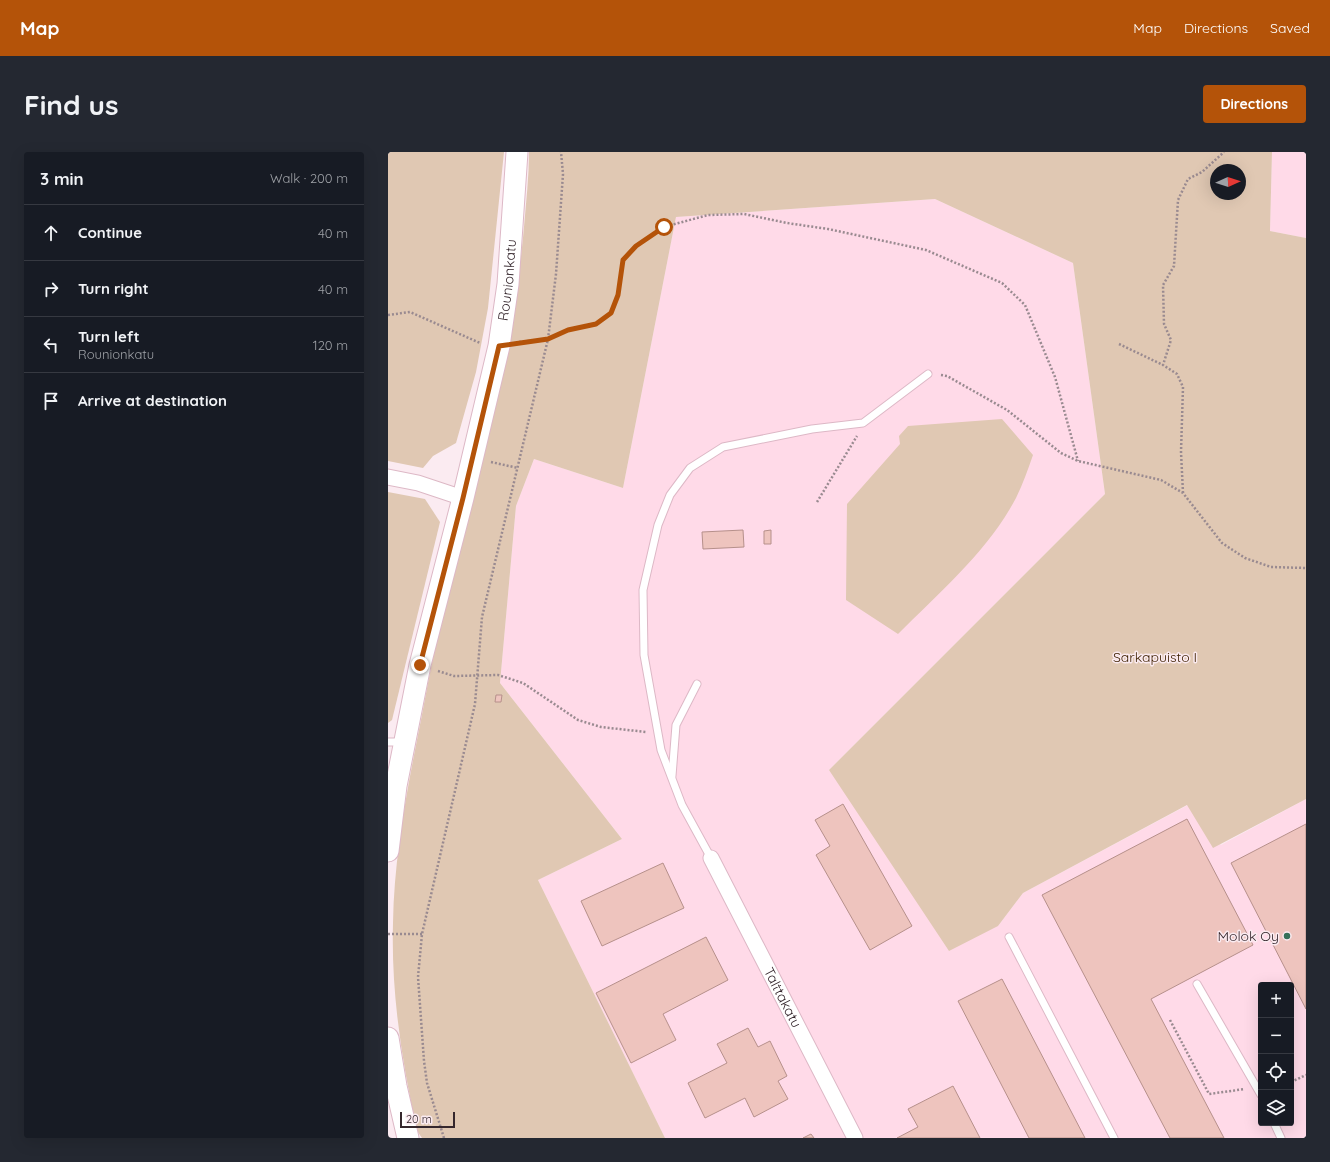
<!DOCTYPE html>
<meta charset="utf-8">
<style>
body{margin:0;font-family:Quicksand,sans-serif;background:#242831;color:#f1f3f6}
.controls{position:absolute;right:12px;bottom:12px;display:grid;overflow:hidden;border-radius:4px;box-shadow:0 4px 16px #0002}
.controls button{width:36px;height:36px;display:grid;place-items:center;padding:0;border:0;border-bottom:1px solid #363941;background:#171b24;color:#f1f3f6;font:20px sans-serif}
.compass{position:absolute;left:822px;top:12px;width:36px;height:36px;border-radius:50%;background:#171b24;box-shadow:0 4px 16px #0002;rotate:87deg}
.scale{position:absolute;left:12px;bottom:10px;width:55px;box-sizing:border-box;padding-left:4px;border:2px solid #35272d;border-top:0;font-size:11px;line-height:14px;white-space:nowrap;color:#35272d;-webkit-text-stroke:3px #fbebf1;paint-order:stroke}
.stop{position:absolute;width:12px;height:12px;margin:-9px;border:3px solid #b45309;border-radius:50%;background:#fff}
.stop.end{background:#b45309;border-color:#fff;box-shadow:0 1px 4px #0008}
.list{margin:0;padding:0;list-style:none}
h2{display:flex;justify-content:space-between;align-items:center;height:52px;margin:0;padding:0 16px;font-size:17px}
h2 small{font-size:13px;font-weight:400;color:#9ea1a6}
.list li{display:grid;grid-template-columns:26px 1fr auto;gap:12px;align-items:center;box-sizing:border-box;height:56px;padding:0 16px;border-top:1px solid #363941}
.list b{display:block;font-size:15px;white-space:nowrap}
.list p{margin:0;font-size:13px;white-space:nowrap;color:#9ea1a6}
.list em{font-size:13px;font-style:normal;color:#9ea1a6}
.icon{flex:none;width:22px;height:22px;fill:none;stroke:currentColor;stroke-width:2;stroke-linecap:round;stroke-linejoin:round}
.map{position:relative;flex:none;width:918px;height:986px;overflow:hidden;border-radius:4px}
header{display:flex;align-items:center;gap:24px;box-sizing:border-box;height:56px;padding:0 20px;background:#b45309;color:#fff}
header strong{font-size:19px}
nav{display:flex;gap:22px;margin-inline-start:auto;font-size:14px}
.intro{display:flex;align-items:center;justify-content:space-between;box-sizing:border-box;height:96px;padding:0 24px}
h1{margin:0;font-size:28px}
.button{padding:10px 18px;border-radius:4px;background:#b45309;color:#fff;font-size:14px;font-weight:700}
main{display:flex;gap:24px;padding:0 24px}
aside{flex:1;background:#171b24;border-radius:4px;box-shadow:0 4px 16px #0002}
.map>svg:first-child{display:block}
</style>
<header>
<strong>Map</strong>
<nav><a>Map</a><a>Directions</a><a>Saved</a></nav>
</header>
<div class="intro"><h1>Find us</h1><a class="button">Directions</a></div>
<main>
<aside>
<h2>3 min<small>Walk · 200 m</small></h2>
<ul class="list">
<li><svg class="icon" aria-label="ahead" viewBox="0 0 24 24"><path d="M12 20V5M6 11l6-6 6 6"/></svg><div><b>Continue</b></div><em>40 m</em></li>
<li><svg class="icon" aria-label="right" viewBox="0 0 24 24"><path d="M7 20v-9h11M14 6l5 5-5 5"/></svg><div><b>Turn right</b></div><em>40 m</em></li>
<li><svg class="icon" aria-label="left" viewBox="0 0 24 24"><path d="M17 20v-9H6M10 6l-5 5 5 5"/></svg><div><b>Turn left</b><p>Rounionkatu</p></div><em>120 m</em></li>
<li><svg class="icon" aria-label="arrive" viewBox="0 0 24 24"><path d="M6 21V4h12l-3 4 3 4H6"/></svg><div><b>Arrive at destination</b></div></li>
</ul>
</aside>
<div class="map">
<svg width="918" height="986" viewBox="0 0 918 986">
<rect width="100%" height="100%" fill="#fbebf1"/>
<g fill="#ffdae8" fill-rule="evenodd">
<path d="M884,0H918V86L882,79Z"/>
<path d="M547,47L685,111L717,342L441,618L610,774L635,741L800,653L833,693L918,647V986H277L150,728L234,687L112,531L128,354L146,307L235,336L288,65ZM873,833H903V971H873Z"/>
</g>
<g fill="#e0c8b3" fill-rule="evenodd">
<path d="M0,0H116L100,156L88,220L68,291L45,304L35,316L0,309Z"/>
<path d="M141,0H884L882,79L918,86V647L825,696L799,653L635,741L610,774L561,799L441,618L717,342L685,111L547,47L288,65L235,336L146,307L128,354L112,531L234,687L150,728L277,986H34L29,979C14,910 3,842 5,771C6,710 17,648 29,588C35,559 40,529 46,500C80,357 123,222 136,75C138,50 141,25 141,0ZM828,18H852V42H828Z"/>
<path d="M614,267L645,303C640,317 635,332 628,346C600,399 552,440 510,482L458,448L459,352L512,292L511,284L520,274Z"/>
<path d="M0,340L37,347L52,370L4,568L0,571Z"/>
</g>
<g fill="#eec4be" stroke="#b6908b">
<path d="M355,378L356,395L315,397L314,380Z"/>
<path d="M383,378V392H376V379Z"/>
<path d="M108,543H114L113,550H107Z"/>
<path d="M455,652L524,774L482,798L428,703L442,694L427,668Z"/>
<path d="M799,667L865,793L763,847L836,986H782L654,743Z"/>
<path d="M918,672V857L843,711Z"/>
<path d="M275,711L296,756L214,794L193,749Z"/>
<path d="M318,785L340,828L275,862L288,888L243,911L208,841Z"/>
<path d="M614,827L697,986H641L570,849Z"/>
<path d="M360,876L370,895L382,889L399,924L390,929L400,947L366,965L357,946L317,966L300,931L339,911L329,892Z"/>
<path d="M565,934L592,986H509L530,975L520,957Z"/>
<path d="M423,982L426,986H415Z"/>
</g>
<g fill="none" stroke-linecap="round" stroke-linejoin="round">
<defs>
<g id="service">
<path d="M0,590H16"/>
<path d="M284,624L288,573L309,532"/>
<path d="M323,706L294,653L273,598L256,503L255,438L270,373L282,343L302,316L335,295L424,277L475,271L540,222"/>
<path d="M621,785L726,986"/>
<path d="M809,832L873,943"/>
<path d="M886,971L893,986"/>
</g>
<g id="minor">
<path d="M0,325L30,331L75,346"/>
<path id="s1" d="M323,706L467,986"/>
</g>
<g id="secondary">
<path id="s2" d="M0,699L8,634L32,513L75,346L111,194L120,132L129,0"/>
<path d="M0,886L8,934L20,986"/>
</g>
</defs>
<use href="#service" stroke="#ddb8c6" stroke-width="9"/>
<use href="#minor" stroke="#ddb8c6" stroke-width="17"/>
<use href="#secondary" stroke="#ddb8c6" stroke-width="23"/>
<g stroke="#998a90" stroke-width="2.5" stroke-dasharray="2 2" stroke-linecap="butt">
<path d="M0,163L22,160L92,191"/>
<path d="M131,190L160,187L180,178L208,172L223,161L230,143L235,108L248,94L276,75L320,63L356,62L399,71L440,77L538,98L614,131L637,153L667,225L690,309"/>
<path d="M731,192L775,213"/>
<path d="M553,223L559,224L619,258L673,301L690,309L773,328L795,341L834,391L857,406L883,415L918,416"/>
<path d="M103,310L130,316"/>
<path d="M795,341L793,300L795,235L789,222L775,213L783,188L776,172L775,133L786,114L790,48L800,27L814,20L836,0"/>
<path d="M429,350L469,284"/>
<path d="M50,519L66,524L110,523L135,531L190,568L213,575L258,580"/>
<path d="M0,782H34"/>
<path d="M782,868L821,942L857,937"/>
<path d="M903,930L918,923"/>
<path d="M56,986L39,931L36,909L30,825L34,782L87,552L94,465L160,187L168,122L175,22L173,0"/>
</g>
<use href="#service" stroke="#fff" stroke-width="7"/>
<use href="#minor" stroke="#fff" stroke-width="15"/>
<use href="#secondary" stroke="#fff" stroke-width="21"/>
</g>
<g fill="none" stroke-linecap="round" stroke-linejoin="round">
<path stroke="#b45309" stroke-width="5" d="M32,513L75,346L111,194L160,187L180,178L208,172L223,161L230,143L235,108L248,94L276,75"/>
</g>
<circle fill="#367059" stroke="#fbebf1" stroke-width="1.5" cx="899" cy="784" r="4"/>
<g text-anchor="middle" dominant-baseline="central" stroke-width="3" stroke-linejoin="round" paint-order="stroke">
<g font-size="14" fill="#35272d" stroke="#fbebf1">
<text stroke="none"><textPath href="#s2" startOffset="584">Rounionkatu</textPath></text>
<text stroke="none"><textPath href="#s1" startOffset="157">Talttakatu</textPath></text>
</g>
<g font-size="14" fill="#402203" stroke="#fbebf1">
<text x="767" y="505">Sarkapuisto I</text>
</g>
<g font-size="14" fill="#35272d" stroke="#fbebf1" text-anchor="end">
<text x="891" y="784">Molok Oy</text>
</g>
</g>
</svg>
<div class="controls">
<button>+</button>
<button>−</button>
<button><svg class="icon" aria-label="locate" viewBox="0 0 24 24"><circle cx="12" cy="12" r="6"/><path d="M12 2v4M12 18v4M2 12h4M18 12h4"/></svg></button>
<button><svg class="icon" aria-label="layers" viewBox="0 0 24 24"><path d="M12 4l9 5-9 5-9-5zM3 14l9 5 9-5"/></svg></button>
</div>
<svg class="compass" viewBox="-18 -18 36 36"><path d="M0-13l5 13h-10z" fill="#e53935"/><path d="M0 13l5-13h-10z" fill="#9ea1a6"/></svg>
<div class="scale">20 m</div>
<div class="stop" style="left:276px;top:75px"></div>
<div class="stop end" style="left:32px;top:513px"></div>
</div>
</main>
